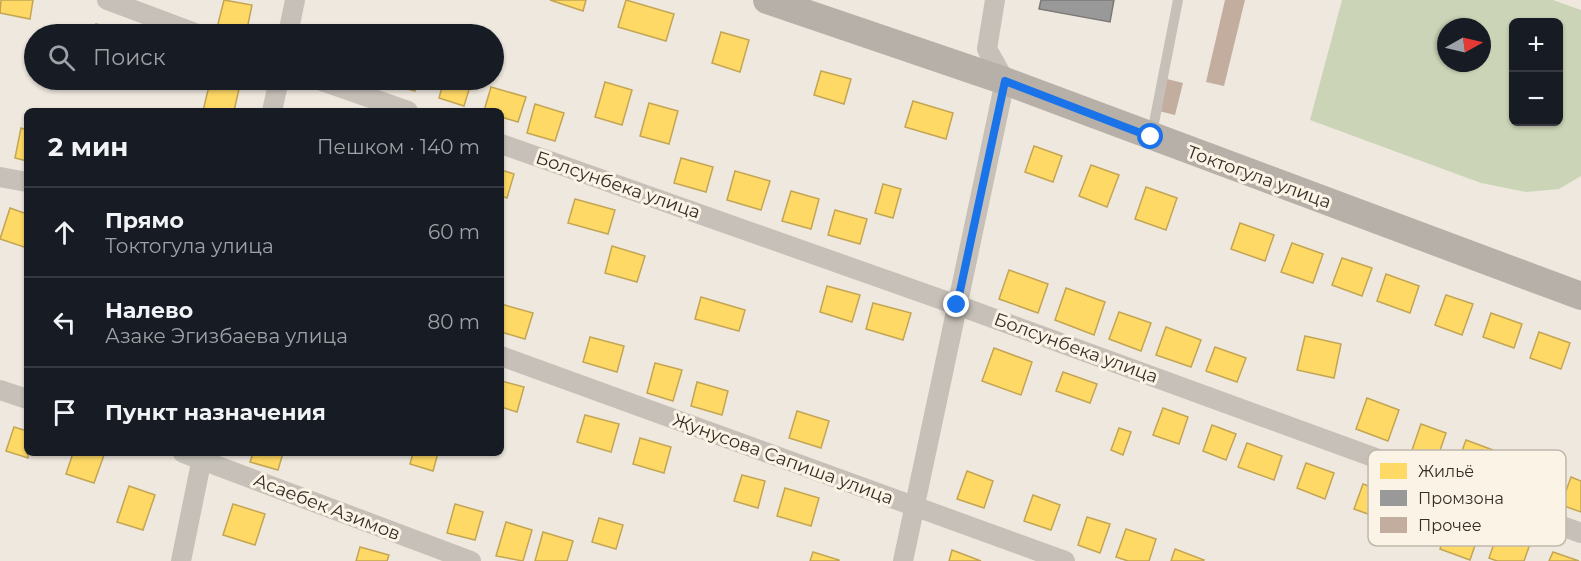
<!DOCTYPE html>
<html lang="ru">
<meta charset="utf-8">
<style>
body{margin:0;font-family:Montserrat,sans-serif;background:#242831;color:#f1f3f6}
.controls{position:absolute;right:18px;top:18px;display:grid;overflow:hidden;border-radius:9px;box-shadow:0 2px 4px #0004}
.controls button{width:54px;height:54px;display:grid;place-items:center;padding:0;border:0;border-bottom:2px solid #363941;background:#171b24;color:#f1f3f6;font:30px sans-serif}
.compass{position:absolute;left:1437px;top:18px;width:54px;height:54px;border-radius:50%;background:#171b24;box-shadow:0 2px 4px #0004;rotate:82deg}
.stop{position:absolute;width:18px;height:18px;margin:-14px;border:4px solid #1a73e8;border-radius:50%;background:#fff}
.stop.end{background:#1a73e8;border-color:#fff;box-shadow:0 2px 6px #0008}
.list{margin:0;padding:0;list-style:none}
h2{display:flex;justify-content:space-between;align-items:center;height:78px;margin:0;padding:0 24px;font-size:26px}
h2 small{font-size:20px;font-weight:400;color:#9ea1a6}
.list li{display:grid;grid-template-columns:39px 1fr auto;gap:18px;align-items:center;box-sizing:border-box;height:90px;padding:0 24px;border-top:2px solid #363941}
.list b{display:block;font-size:22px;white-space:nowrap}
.list p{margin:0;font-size:20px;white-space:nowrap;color:#9ea1a6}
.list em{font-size:20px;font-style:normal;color:#9ea1a6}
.icon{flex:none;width:33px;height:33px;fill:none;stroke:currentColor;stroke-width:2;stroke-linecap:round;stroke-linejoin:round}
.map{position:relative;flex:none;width:1581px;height:561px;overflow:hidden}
.search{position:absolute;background:#171b24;box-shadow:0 2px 4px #0004;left:24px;top:24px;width:480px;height:66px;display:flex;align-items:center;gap:15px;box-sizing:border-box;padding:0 21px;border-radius:33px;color:#9ea1a6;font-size:22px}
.panel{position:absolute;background:#171b24;box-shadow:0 2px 4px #0004;left:24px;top:108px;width:480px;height:348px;border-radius:9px}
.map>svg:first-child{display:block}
</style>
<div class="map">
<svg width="1581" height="561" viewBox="0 0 1581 561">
<rect width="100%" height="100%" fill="#eee8de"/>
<path fill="#ccd4b7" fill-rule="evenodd" d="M1342,0H1553L1581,10V176L1559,189L1526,192L1481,183L1310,120ZM1514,22H1558V122H1514ZM1446,27H1482V63H1446Z"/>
<g fill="#ffd966" stroke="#c3a553" stroke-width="1.5">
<path d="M1,0H33L30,19L0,13Z"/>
<path d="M224,0L252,5L246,34L217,28Z"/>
<path d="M550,0H586L583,11Z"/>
<path d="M626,0L674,14L666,41L618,27Z"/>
<path d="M96,24L120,30L118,34H94Z"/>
<path d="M340,25L372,34H338Z"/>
<path d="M721,32L749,40L740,72L712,63Z"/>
<path d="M821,71L851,79L844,104L814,95Z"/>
<path d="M391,80H418L415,91L390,84Z"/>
<path d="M444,80H472L464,106L439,98Z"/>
<path d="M210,82L239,89L234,111H203Z"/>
<path d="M605,82L632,90L622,125L595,117Z"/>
<path d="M491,87L526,97L518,122L501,117V111H484Z"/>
<path d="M913,101L953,113L946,139L905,127Z"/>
<path d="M649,103L678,111L669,144L640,136Z"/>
<path d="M535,104L564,113L555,141L527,133Z"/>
<path d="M21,128L27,130V161L15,158Z"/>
<path d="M1034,146L1062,156L1053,182L1025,172Z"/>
<path d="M681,158L713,167L706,192L674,183Z"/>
<path d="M1091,165L1119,175L1107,207L1079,196Z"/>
<path d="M501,170L514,174L507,198L501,196Z"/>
<path d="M735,171L770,181L761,210L727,200Z"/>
<path d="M883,184L901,189L893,218L875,213Z"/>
<path d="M1146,187L1177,198L1166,230L1135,219Z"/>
<path d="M791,191L819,199L811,229L782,221Z"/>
<path d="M575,199L615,210L608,234L568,223Z"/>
<path d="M10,208L27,214V248L0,239Z"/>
<path d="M835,210L867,219L860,244L828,235Z"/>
<path d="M1240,223L1274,235L1265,261L1231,249Z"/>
<path d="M1292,243L1323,254L1313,283L1281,272Z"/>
<path d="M612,246L645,256L637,282L605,273Z"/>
<path d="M1342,258L1372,268L1362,296L1332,285Z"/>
<path d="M1009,270L1048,284L1038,313L999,299Z"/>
<path d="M1386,274L1419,286L1410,313L1377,301Z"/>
<path d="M827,286L860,295L852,322L820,312Z"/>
<path d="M1066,288L1105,302L1094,335L1055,320Z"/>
<path d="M1446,295L1473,304L1462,335L1435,325Z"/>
<path d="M701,297L745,310L739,331L695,319Z"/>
<path d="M873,303L911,313L903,340L866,329Z"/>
<path d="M501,304L533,313L525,339L501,332Z"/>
<path d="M1119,312L1151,323L1141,351L1109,339Z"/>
<path d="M1491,313L1522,324L1514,348L1483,337Z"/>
<path d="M1166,327L1201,340L1191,367L1156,355Z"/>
<path d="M1539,332L1570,343L1561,369L1530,358Z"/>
<path d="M1305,336L1341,344L1334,378L1297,370Z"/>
<path d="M590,337L624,346L617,372L583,362Z"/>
<path d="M1215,347L1246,358L1237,382L1206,371Z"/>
<path d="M994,348L1032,362L1021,395L982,381Z"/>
<path d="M655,363L682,370L673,401L647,393Z"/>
<path d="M1063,372L1097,384L1090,403L1056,391Z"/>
<path d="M501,381L524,387L517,412L501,407Z"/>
<path d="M697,382L728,391L722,415L691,406Z"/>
<path d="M1367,398L1399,410L1388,441L1356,429Z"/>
<path d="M1163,408L1188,417L1179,444L1153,435Z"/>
<path d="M797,411L829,421L821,448L789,438Z"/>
<path d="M585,415L619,424L611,452L577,442Z"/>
<path d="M1421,424L1446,433L1436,462L1411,453Z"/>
<path d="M1212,425L1236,434L1226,460L1203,451Z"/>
<path d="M14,427L27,431L28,458L6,451Z"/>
<path d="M1119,428L1131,432L1123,455L1111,450Z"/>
<path d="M640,438L671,447L664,473L633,464Z"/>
<path d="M1466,440L1493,450L1483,477L1456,467Z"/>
<path d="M1247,443L1282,456L1274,480L1238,467Z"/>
<path d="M73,453L104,455L94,483L66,474Z"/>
<path d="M253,453H283L278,470L250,462Z"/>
<path d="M413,453H438L433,471L410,464Z"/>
<path d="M1306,463L1334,473L1325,499L1297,488Z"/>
<path d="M967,471L993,481L984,508L957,499Z"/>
<path d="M742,475L765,481L758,508L734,501Z"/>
<path d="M1571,477L1581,481V512L1561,505Z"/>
<path d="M1363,484L1391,494L1382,519L1354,509Z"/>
<path d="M129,486L155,495L143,530L117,522Z"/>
<path d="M785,488L819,498L811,526L777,516Z"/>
<path d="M1033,495L1060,505L1051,530L1024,521Z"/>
<path d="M233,504L265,514L255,545L223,535Z"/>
<path d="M455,504L483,512L475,540L447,533Z"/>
<path d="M1087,517L1110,524L1100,553L1078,545Z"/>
<path d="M1452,517L1481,528L1470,560L1440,549Z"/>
<path d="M599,518L623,525L616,549L592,542Z"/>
<path d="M506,522L532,530L523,561L496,556Z"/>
<path d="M1126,529L1156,539L1149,561H1128L1116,557Z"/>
<path d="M543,532L573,541L567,561H535Z"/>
<path d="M1498,532L1530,544L1524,561H1497L1489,558Z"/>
<path d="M360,547L389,555L387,561H356Z"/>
<path d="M1175,549L1204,560L1203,561H1171Z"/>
<path d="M952,550L981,561H949Z"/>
<path d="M813,552L839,560V561H810Z"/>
<path d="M1553,552L1579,561H1549Z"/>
</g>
<path fill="#999" stroke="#7c7976" stroke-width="1.5" d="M1041,0H1114L1110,22L1039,9Z"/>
<g fill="#c3ad9e">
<path d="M1225,0H1245L1224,86L1206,82Z"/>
<path d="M1167,79L1183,83L1175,115L1159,111Z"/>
</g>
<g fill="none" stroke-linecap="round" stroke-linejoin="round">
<path stroke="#c6c0b8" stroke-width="10" d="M1152,133L1178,0"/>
<g stroke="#c6c0b8" stroke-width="20">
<path d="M107,0L198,34"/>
<path d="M288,34L295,0"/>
<path d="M319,80L408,111"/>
<path d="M272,111L279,80"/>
<path d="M501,144L957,305L1581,533"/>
<path d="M0,177L27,182"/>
<path d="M501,356L1065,561"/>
<path d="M0,390L27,399"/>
<path d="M183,453L471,561"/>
<path d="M181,561L203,453"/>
<path d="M903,561L1005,81L987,49L995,0"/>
</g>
<path stroke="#b7b0a8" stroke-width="28" d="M767,0L1005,81L1581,296"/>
</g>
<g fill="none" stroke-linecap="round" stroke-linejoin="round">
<path stroke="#1a73e8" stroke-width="8" d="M957,305L1005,81L1151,137"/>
</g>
<g text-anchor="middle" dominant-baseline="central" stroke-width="6" stroke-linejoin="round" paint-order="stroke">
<g font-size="18" fill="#372d26" stroke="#fbf3e5">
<text transform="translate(1259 177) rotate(20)">Токтогула улица</text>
<text transform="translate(618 185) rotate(19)">Болсунбека улица</text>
<text transform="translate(1076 348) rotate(20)">Болсунбека улица</text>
<text transform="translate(783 459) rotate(20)">Жунусова Сапиша улица</text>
<text transform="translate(327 507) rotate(21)">Асаебек Азимов</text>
</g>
</g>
<rect x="1368" y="450" width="198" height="96" rx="9" fill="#fbf3e5" stroke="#c0b8ac" stroke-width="1.5"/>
<rect x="1380" y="463" width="27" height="16" fill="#ffd966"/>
<rect x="1380" y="490" width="27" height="16" fill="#999"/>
<rect x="1380" y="517" width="27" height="16" fill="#c3ad9e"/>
<g font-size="16" fill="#372d26">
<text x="1418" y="477">Жильё</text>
<text x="1418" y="504">Промзона</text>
<text x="1418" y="531">Прочее</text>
</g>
</svg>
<div class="controls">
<button>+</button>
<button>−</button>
</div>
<svg class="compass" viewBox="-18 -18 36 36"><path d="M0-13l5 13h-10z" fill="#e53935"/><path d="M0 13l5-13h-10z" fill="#9ea1a6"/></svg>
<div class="stop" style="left:1151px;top:137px"></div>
<div class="stop end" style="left:957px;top:305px"></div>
<div class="search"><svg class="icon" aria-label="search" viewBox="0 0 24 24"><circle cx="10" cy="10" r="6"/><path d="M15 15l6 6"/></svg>Поиск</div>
<section class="panel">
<h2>2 мин<small>Пешком · 140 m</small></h2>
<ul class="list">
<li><svg class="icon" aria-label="ahead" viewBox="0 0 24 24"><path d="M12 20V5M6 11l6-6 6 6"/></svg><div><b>Прямо</b><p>Токтогула улица</p></div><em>60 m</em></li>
<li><svg class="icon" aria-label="left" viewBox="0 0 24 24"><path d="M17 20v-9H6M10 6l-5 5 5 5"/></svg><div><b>Налево</b><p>Азаке Эгизбаева улица</p></div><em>80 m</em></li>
<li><svg class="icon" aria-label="arrive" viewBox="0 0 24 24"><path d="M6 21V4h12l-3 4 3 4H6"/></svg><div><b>Пункт назначения</b></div></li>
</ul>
</section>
</div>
